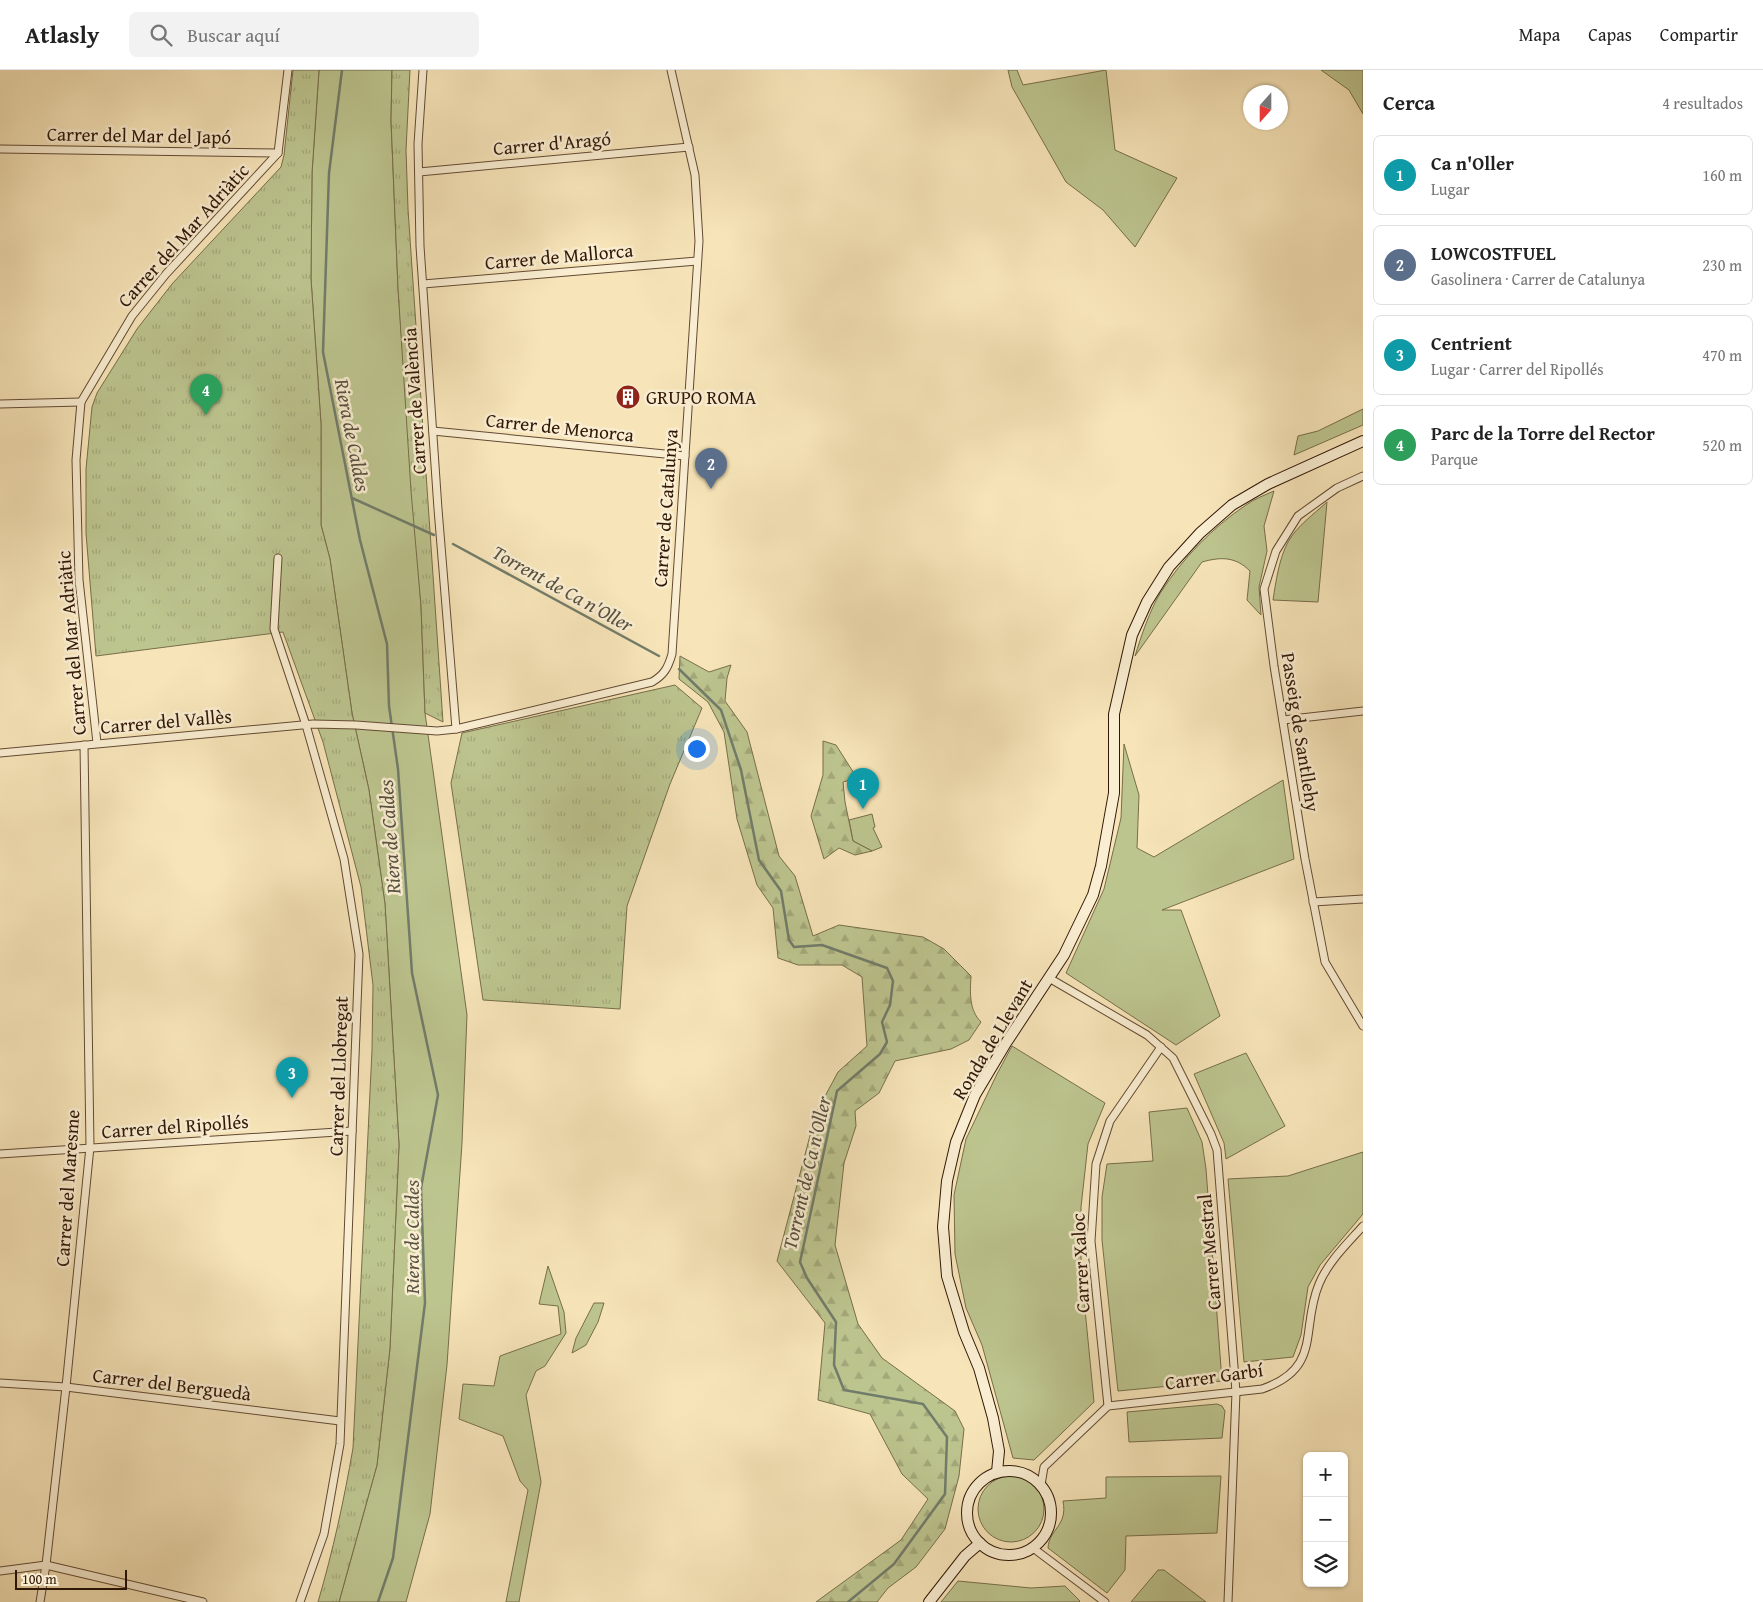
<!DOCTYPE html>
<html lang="es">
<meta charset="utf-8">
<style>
body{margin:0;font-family:"Gentium Book Plus",serif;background:#f2f2f2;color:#222}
.controls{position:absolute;right:15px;bottom:15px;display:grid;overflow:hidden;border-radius:8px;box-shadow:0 1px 4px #0004}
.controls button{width:45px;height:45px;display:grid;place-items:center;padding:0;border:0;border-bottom:1px solid #e0e0e0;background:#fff;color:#222;font:25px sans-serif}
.compass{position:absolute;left:1243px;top:15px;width:45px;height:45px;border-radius:50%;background:#fff;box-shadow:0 1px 4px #0004;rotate:201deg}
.scale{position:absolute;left:15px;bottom:12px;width:112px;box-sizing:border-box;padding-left:5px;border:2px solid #311706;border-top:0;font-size:14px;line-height:18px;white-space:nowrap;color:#311706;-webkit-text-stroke:4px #faeed2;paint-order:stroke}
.you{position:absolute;left:696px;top:678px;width:18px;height:18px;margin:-12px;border:4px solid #fff;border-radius:50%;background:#1a73e8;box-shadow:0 0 0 8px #1a73e833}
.badge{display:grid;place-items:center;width:32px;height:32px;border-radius:50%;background:#b45309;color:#fff;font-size:16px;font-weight:700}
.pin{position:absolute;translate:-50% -41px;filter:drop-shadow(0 1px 2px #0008)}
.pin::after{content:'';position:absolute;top:26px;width:18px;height:15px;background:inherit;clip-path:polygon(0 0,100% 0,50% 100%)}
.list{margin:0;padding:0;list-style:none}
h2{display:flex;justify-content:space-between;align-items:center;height:65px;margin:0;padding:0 20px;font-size:21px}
h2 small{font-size:16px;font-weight:400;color:#767676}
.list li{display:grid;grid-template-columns:32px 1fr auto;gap:15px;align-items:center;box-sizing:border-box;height:80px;margin:0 10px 10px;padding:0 10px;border:1px solid #e0e0e0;border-radius:8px}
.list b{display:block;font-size:19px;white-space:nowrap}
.list p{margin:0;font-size:16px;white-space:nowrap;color:#767676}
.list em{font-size:16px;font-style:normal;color:#767676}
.icon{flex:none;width:28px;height:28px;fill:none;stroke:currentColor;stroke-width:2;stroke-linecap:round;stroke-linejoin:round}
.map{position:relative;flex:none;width:1363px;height:1532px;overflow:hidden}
header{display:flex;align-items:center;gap:30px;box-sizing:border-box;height:70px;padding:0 25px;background:#fff;border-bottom:1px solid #e0e0e0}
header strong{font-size:24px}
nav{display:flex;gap:28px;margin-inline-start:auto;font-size:18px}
.search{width:350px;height:45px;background:#f2f2f2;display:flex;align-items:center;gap:12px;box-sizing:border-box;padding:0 18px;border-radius:8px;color:#767676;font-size:19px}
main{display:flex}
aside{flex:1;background:#fff}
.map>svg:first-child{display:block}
</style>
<header>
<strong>Atlasly</strong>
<div class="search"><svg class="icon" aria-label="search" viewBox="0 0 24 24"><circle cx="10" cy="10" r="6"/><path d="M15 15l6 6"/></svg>Buscar aquí</div>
<nav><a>Mapa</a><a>Capas</a><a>Compartir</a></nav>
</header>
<main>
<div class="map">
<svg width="1363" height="1532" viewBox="0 0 1363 1532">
<defs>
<pattern id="forest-firs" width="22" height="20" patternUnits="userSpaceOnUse" patternTransform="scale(1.25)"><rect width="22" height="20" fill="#bdc58f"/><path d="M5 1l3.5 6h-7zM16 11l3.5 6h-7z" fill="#a3a87a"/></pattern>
<pattern id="park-tufts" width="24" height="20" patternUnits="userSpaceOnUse" patternTransform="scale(1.25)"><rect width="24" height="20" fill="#bdc58f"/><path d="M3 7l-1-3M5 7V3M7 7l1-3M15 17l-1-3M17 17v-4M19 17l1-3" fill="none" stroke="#a3a87a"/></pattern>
</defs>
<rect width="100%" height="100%" fill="#f7e5b9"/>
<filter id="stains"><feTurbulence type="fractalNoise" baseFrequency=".004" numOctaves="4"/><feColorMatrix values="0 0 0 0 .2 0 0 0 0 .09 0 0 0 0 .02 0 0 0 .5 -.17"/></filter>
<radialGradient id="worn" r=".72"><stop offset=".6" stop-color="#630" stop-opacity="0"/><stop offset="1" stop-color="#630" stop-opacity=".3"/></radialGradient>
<g fill="#bdc58f" stroke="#776e4a">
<path d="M319,0H392L391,51L398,218L421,536L425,643L467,945L462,1073L447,1295L430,1444L406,1532H339L377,1395L390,1278L399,1075L385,834L369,720L352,643L330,489L321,455V354L311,209L312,103Z"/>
<path d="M1008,0H1017L1023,15L1106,0L1115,80L1177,108L1135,177L1103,140L1066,112L1012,17Z"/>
<path d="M1321,0H1363V44L1349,20Z"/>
<path d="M1363,339V355L1294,385L1298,366L1318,361Z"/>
<path d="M1274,421L1264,456L1267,481L1259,517L1261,545L1247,530L1250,501C1235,486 1220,487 1202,492L1135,586C1141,567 1150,539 1161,522C1182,489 1213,457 1246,435C1254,429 1265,425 1274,421Z"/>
<path d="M1327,432L1318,532L1273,530C1276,511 1279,489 1288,472C1297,456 1314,444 1327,432Z"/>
<path d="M1124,674L1139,725L1137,778L1154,787L1283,710L1294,789L1162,840H1181L1220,946L1176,975L1066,903L1104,819L1121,748Z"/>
<path d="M872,744L875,757L873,758L882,777L872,781L853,771L849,750Z"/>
<path d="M1012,976L1105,1033L1088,1074L1081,1137V1198L1094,1332L1034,1390L1013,1388L982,1275L966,1238L955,1184L954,1125L966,1069L997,1004Z"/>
<path d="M1246,983L1285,1056L1226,1089L1224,1073L1194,1004Z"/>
<path d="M1187,1038L1202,1072L1206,1099L1222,1311L1118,1321L1102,1170V1127L1107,1094L1153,1091L1149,1042Z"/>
<path d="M1363,1082V1144L1320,1195L1308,1217L1301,1265L1293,1287L1244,1292L1228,1109L1288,1106Z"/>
<path d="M548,1196L564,1242L566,1263L545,1296L536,1301L526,1325L541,1412L519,1532H506L528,1420L520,1411L503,1366L459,1349L463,1314L494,1316L500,1286L561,1264L558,1236L539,1234Z"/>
<path d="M594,1233H604L598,1252L586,1275L572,1283L576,1268Z"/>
<path d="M1217,1334L1222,1336L1225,1341L1222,1368L1129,1372L1127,1342Z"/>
<path d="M1221,1406L1217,1463L1126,1466L1125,1500L1107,1523L1048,1478C1049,1459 1068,1456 1063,1431L1106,1428V1407Z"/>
<circle cx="1011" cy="1439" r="33"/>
<path d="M1158,1500H1164L1206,1532H1131Z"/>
<path d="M958,1511L1031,1518L1065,1516L1080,1531L1079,1532H941Z"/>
</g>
<g fill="url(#forest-firs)" stroke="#776e4a">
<path d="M680,586L709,602L731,595L727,608L725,631L747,662L779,786L795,806L813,866L839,855L923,867L944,879L971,906C970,923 969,940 981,952L969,970L951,979L895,991L879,1023L855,1041L856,1056L844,1093L835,1175L858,1254L882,1288L955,1341L964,1359L959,1406L945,1459L916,1497L888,1518L877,1532H816L901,1470L928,1429L902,1404L870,1344L818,1330L825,1253L777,1191L816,1043L838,1002L867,976L862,907L842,895H798L778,888L773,838L757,815L737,749L724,662L708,632L679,609Z"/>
<path d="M823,671L836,675L857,708L843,712L845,732L853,771L872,781L855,785L839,778L824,789L811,746L823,705Z"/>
</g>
<g fill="url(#park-tufts)" stroke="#776e4a">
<path d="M293,0H319L312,103L311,209L321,354V455L330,489L352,643L369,720L385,834L399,1075L390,1278L377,1395L339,1532H318C333,1481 344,1430 353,1378L372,980L373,915L361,817L323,672L283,562L96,586L86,463V399L92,337L97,323L137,259L172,214L281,97L284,85Z"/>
<path d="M392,0H410L406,80L408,139L443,652L425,643L421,536L411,421L398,218L391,50Z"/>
<path d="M675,615L702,638L670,714L627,836L620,939L483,930L451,713L462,663Z"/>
</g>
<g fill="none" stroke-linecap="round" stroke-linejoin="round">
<g stroke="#727c6b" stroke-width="2.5">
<path d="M342,0L329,103L323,282L360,470L387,574L389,636L398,699L412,903L438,1025L421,1118L425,1233L393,1488L378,1532"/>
<path d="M352,428L434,465"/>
<path d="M453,474L659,586"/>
<path d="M679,599L721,640L741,700L759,790L781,821L789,870L794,877L822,875L887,898L893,911L890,935L882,952L887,972L880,984L837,1021L800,1192L807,1208L836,1252L834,1295L844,1320L923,1334L947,1367L945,1424L894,1494L848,1532"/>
</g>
<defs>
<g id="street">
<path d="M423,0L418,74L420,176L438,439L456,659"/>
<path d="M0,79L278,83"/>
<path d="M419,102L689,77"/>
<path d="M423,214L697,191"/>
<path d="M0,334L81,332"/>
<path d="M433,361L685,386"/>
<path d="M1363,406L1337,418L1298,446L1276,481L1264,519L1274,596L1305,789L1325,892L1363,956"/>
<path d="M278,488L274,559L306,655L344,789L359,884L340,1374L324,1464L300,1532"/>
<path d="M1283,650L1363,641"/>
<path d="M97,673L79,510L76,390L81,332L132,246L166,204L278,83L288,0"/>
<path d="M0,683L313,654L356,655L437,661L456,659L652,612C664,605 668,598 672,584L699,171L695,105L671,0"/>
<path d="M1313,832L1363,829"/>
<path d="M1049,908L1147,965L1173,988L1211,1064L1217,1080L1236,1322L1228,1532"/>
<path d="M0,1084L352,1061"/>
<path d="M0,1313L66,1317L340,1351"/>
<path d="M1108,1336L1091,1171L1096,1094L1110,1051L1161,977"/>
<path d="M1041,1415L1044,1397L1108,1336L1262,1319C1323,1298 1300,1259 1319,1214C1328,1192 1347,1174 1363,1156"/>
<path d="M1033,1478L1105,1532"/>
<path d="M0,1501L46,1495L203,1532"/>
<path d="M40,1532L46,1495L66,1317L90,1077L84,675"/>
</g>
<g id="secondary">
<circle cx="1009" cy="1443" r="42"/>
<path d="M997,1402L999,1381L993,1348L979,1298L964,1262L947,1206L943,1157L947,1111L956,1072L975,1025L1006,973L1064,885L1093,825L1101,796L1114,723V644L1132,565L1147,532L1169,497L1200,463L1232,435L1268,414L1363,371"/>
<path d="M929,1532L965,1486L980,1473"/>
</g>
</defs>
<use href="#street" stroke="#624a33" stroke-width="9"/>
<use href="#secondary" stroke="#311706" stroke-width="12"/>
<use href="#street" stroke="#faeed2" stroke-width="7"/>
<use href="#secondary" stroke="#faeed2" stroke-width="10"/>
</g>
<defs>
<symbol id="building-disc" viewBox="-11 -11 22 22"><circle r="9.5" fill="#8f2418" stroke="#faeed2"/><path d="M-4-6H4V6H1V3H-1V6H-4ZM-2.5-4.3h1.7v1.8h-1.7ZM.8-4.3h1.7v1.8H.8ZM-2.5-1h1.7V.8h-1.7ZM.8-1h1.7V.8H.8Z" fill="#fff"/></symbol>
</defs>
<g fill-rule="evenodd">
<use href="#building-disc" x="614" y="313" width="28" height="28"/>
</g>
<g text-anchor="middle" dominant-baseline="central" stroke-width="5" stroke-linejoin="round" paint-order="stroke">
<g font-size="19" fill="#311706" stroke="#faeed2">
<text transform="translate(139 65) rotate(1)">Carrer del Mar del Japó</text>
<text transform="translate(552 73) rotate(-5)">Carrer d'Aragó</text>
<text transform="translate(183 165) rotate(-48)">Carrer del Mar Adriàtic</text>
<text transform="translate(559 186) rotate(-5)">Carrer de Mallorca</text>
<text transform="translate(414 331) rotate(-94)">Carrer de València</text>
<text transform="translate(560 357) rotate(6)">Carrer de Menorca</text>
<text transform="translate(665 438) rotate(-86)">Carrer de Catalunya</text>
<text transform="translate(71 573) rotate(-95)">Carrer del Mar Adriàtic</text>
<text transform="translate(166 651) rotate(-5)">Carrer del Vallès</text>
<text transform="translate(1301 662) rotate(81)">Passeig de Santllehy</text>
<text transform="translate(992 969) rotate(-59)">Ronda de Llevant</text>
<text transform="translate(338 1006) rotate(-88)">Carrer del Llobregat</text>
<text transform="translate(175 1056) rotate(-4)">Carrer del Ripollés</text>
<text transform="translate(67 1118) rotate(-86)">Carrer del Maresme</text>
<text transform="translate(1209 1182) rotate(-95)">Carrer Mestral</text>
<text transform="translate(1080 1193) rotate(-93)">Carrer Xaloc</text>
<text transform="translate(1214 1306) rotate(-8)">Carrer Garbí</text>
<text transform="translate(172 1314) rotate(7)">Carrer del Berguedà</text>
</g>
<g font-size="19" fill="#311706" stroke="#faeed2" text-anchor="start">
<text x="646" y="327">GRUPO ROMA</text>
</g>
<g font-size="20" font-style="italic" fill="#575241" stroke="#faeed2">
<text transform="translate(353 365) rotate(79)">Riera de Caldes</text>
<text transform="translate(563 518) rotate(29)">Torrent de Ca n'Oller</text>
<text transform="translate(389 767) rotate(-94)">Riera de Caldes</text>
<text transform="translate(806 1103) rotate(-77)">Torrent de Ca n'Oller</text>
<text transform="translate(411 1167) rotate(-90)">Riera de Caldes</text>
</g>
</g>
<rect width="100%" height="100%" filter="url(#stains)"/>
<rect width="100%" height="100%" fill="url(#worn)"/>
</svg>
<div class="controls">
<button>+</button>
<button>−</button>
<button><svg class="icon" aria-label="layers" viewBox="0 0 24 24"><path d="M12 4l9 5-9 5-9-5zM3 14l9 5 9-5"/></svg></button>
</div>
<svg class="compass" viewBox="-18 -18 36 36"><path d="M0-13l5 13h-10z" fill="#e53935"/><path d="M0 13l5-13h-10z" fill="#767676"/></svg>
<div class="scale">100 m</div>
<div class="you"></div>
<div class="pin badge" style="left:863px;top:739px;background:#0f9aa8">1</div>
<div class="pin badge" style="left:711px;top:419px;background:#5c6f8a">2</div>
<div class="pin badge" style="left:292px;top:1028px;background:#0f9aa8">3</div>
<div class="pin badge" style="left:206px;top:345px;background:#2e9e5b">4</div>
</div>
<aside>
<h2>Cerca<small>4 resultados</small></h2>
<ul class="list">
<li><span class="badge" style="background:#0f9aa8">1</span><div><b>Ca n'Oller</b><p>Lugar</p></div><em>160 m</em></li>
<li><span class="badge" style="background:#5c6f8a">2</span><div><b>LOWCOSTFUEL</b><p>Gasolinera · Carrer de Catalunya</p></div><em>230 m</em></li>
<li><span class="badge" style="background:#0f9aa8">3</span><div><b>Centrient</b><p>Lugar · Carrer del Ripollés</p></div><em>470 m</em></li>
<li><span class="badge" style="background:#2e9e5b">4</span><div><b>Parc de la Torre del Rector</b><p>Parque</p></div><em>520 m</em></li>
</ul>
</aside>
</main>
